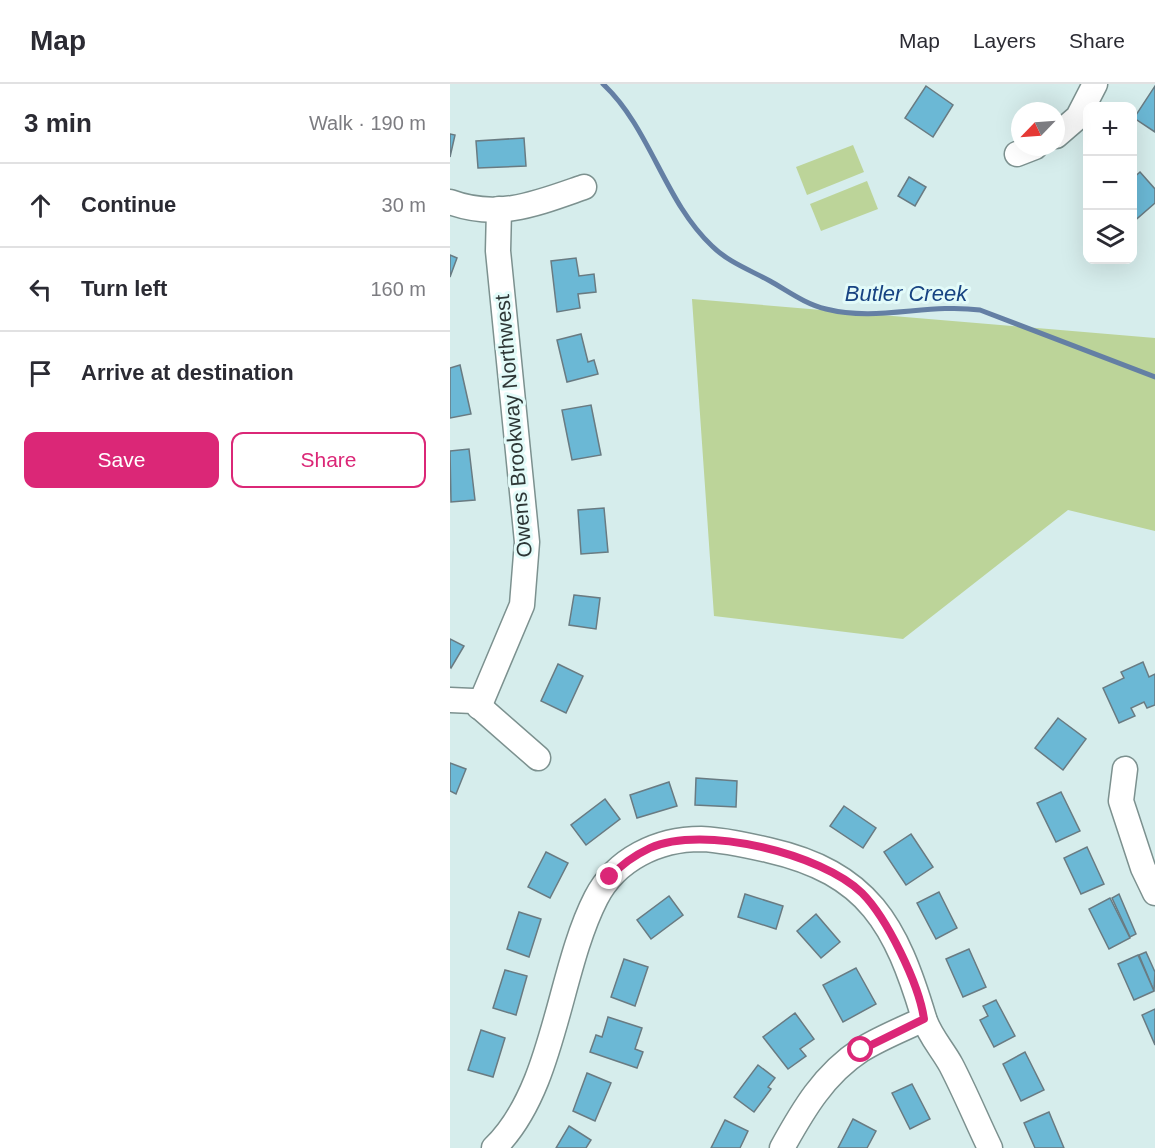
<!DOCTYPE html>
<meta charset="utf-8">
<style>
body{margin:0;font-family:Helvetica,sans-serif;background:#f2f2f3;color:#2b2b33}
.controls{position:absolute;right:18px;top:18px;display:grid;overflow:hidden;border-radius:12px;box-shadow:0 6px 24px #0002}
.controls button{width:54px;height:54px;display:grid;place-items:center;padding:0;border:0;border-bottom:2px solid #e1e1e2;background:#fff;color:#2b2b33;font:30px sans-serif}
.compass{position:absolute;left:561px;top:18px;width:54px;height:54px;border-radius:50%;background:#fff;box-shadow:0 6px 24px #0002;rotate:245deg}
.stop{position:absolute;width:18px;height:18px;margin:-14px;border:4px solid #db2777;border-radius:50%;background:#fff}
.stop.end{background:#db2777;border-color:#fff;box-shadow:0 2px 6px #0008}
.list{margin:0;padding:0;list-style:none}
h2{display:flex;justify-content:space-between;align-items:center;height:78px;margin:0;padding:0 24px;font-size:26px}
h2 small{font-size:20px;font-weight:400;color:#7c7c81}
.list li{display:grid;grid-template-columns:39px 1fr auto;gap:18px;align-items:center;box-sizing:border-box;height:84px;padding:0 24px;border-top:2px solid #e1e1e2}
.list b{display:block;font-size:22px;white-space:nowrap}
.list em{font-size:20px;font-style:normal;color:#7c7c81}
.actions{display:flex;gap:12px;padding:18px 24px}
.actions a{flex:1;padding:14px 0;border:2px solid #db2777;border-radius:12px;text-align:center;font-size:21px;color:#db2777}
.actions .main{background:#db2777;color:#fff}
.icon{flex:none;width:33px;height:33px;fill:none;stroke:currentColor;stroke-width:2;stroke-linecap:round;stroke-linejoin:round}
.map{position:relative;flex:none;width:705px;height:1064px;overflow:hidden}
header{display:flex;align-items:center;gap:36px;box-sizing:border-box;height:84px;padding:0 30px;background:#fff;border-bottom:2px solid #e1e1e2}
header strong{font-size:28px}
nav{display:flex;gap:33px;margin-inline-start:auto;font-size:21px}
main{display:flex}
aside{flex:1;background:#fff}
.map>svg:first-child{display:block}
</style>
<header>
<strong>Map</strong>
<nav><a>Map</a><a>Layers</a><a>Share</a></nav>
</header>
<main>
<aside>
<h2>3 min<small>Walk · 190 m</small></h2>
<ul class="list">
<li><svg class="icon" aria-label="ahead" viewBox="0 0 24 24"><path d="M12 20V5M6 11l6-6 6 6"/></svg><div><b>Continue</b></div><em>30 m</em></li>
<li><svg class="icon" aria-label="left" viewBox="0 0 24 24"><path d="M17 20v-9H6M10 6l-5 5 5 5"/></svg><div><b>Turn left</b></div><em>160 m</em></li>
<li><svg class="icon" aria-label="arrive" viewBox="0 0 24 24"><path d="M6 21V4h12l-3 4 3 4H6"/></svg><div><b>Arrive at destination</b></div></li>
</ul>
<div class="actions"><a class="main">Save</a><a>Share</a></div>
</aside>
<div class="map">
<svg width="705" height="1064" viewBox="0 0 705 1064">
<rect width="100%" height="100%" fill="#d6edec"/>
<g fill="#bcd499">
<path d="M403,61L414,88L357,111L346,83Z"/>
<path d="M417,97L428,125L371,147L360,120Z"/>
<path d="M242,215L705,254V447L618,426L453,555L264,532Z"/>
</g>
<g fill="none" stroke-linecap="round" stroke-linejoin="round">
<path stroke="#647fa4" stroke-width="5" d="M153,0C201,45 214,117 262,162C278,178 300,186 320,197C338,207 355,220 376,225C427,238 478,219 530,226L705,293"/>
</g>
<g fill="#6bb8d5" stroke="#697b82" stroke-width="1.5">
<path d="M476,2L503,21L483,53L455,34Z"/>
<path d="M705,2V48L684,34Z"/>
<path d="M0,50L5,51L0,73Z"/>
<path d="M74,54L76,82L28,84L26,57Z"/>
<path d="M690,88L705,105V119L682,139V95Z"/>
<path d="M459,93L476,103L465,122L448,112Z"/>
<path d="M0,171L7,174L0,193Z"/>
<path d="M126,174L129,192L144,190L146,208L128,210L130,224L107,228L101,177Z"/>
<path d="M131,250L138,278L144,276L148,290L117,298L107,256Z"/>
<path d="M10,281L21,330L0,334V284Z"/>
<path d="M141,321L151,371L122,376L112,326Z"/>
<path d="M19,365L25,416L1,418L0,367Z"/>
<path d="M154,424L158,468L131,470L128,426Z"/>
<path d="M124,511L150,514L146,545L119,541Z"/>
<path d="M0,555L14,562L1,584L0,583Z"/>
<path d="M693,578L699,593L705,590V621L697,624L694,618L681,624L685,632L669,639L653,604L674,594L671,588Z"/>
<path d="M108,580L133,592L116,629L91,617Z"/>
<path d="M608,634L636,655L613,686L585,664Z"/>
<path d="M0,679L16,685L6,710L0,707Z"/>
<path d="M246,694L287,697L286,723L245,721Z"/>
<path d="M219,698L227,722L187,734L180,711Z"/>
<path d="M611,708L630,747L606,758L587,719Z"/>
<path d="M155,715L170,735L136,761L121,741Z"/>
<path d="M394,722L426,744L413,764L380,742Z"/>
<path d="M461,750L483,783L456,801L434,768Z"/>
<path d="M637,763L654,800L631,810L614,774Z"/>
<path d="M96,768L118,779L100,814L78,803Z"/>
<path d="M489,808L507,844L486,855L467,819Z"/>
<path d="M295,810L333,822L326,845L288,833Z"/>
<path d="M669,810L686,850L680,853L662,814Z"/>
<path d="M219,812L233,831L201,855L187,836Z"/>
<path d="M660,814L680,854L659,865L639,825Z"/>
<path d="M69,828L91,835L79,873L57,865Z"/>
<path d="M366,830L390,858L371,874L347,847Z"/>
<path d="M519,865L536,903L513,913L496,875Z"/>
<path d="M696,868L705,888L704,907L689,871Z"/>
<path d="M688,871L704,907L684,916L668,880Z"/>
<path d="M174,875L198,883L185,922L161,913Z"/>
<path d="M406,884L426,920L393,938L373,901Z"/>
<path d="M55,886L77,892L66,931L43,924Z"/>
<path d="M546,916L565,952L544,963L530,936L538,932L533,922Z"/>
<path d="M705,925V961L692,931Z"/>
<path d="M345,929L364,955L350,965L356,972L338,985L313,953Z"/>
<path d="M158,933L192,944L185,965L193,968L187,984L140,968L146,951L152,953Z"/>
<path d="M31,946L55,954L43,993L18,986Z"/>
<path d="M575,968L594,1006L571,1017L553,980Z"/>
<path d="M308,981L325,994L318,1003L321,1005L304,1028L284,1013Z"/>
<path d="M137,989L161,999L145,1037L123,1027Z"/>
<path d="M462,1000L480,1035L460,1045L442,1009Z"/>
<path d="M599,1028L614,1064H585L574,1039Z"/>
<path d="M403,1035L426,1047L417,1064H388Z"/>
<path d="M275,1036L298,1047L290,1064H261Z"/>
<path d="M119,1042L141,1056L136,1064H106Z"/>
</g>
<g fill="none" stroke-linecap="round" stroke-linejoin="round">
<defs>
<g id="minor">
<path d="M606,52L628,33L645,0"/>
<path d="M567,70L585,63"/>
<path d="M0,118C48,136 88,119 134,103"/>
<path d="M0,616L23,617L88,674"/>
<path d="M29,623L72,521L77,458L48,167L49,125"/>
<path d="M675,685L671,717L693,784L705,809"/>
<path d="M44,1064C105,1005 108,888 146,814C166,775 208,755 251,755C274,756 296,761 318,766C419,789 446,841 474,934C479,951 493,966 501,981C515,1008 527,1037 540,1064"/>
<path d="M332,1064C353,1026 374,990 411,966C430,954 453,945 474,935"/>
</g>
</defs>
<use href="#minor" stroke="#7c918f" stroke-width="27"/>
<use href="#minor" stroke="#fff" stroke-width="24"/>
</g>
<g fill="none" stroke-linecap="round" stroke-linejoin="round">
<path stroke="#db2777" stroke-width="8" d="M160,793C171,781 185,771 200,764C253,740 372,770 412,809C437,834 469,900 474,935L411,966"/>
</g>
<g text-anchor="middle" dominant-baseline="central" stroke-width="6" stroke-linejoin="round" paint-order="stroke">
<g font-size="21" fill="#2e3736" stroke="#e3fbf9">
<text transform="translate(63 342) rotate(-95)">Owens Brookway Northwest</text>
</g>
<g font-size="22" font-style="italic" fill="#174382" stroke="#e3fbf9">
<text x="456" y="209">Butler Creek</text>
</g>
</g>
</svg>
<div class="controls">
<button>+</button>
<button>−</button>
<button><svg class="icon" aria-label="layers" viewBox="0 0 24 24"><path d="M12 4l9 5-9 5-9-5zM3 14l9 5 9-5"/></svg></button>
</div>
<svg class="compass" viewBox="-18 -18 36 36"><path d="M0-13l5 13h-10z" fill="#e53935"/><path d="M0 13l5-13h-10z" fill="#7c7c81"/></svg>
<div class="stop" style="left:411px;top:966px"></div>
<div class="stop end" style="left:160px;top:793px"></div>
</div>
</main>
